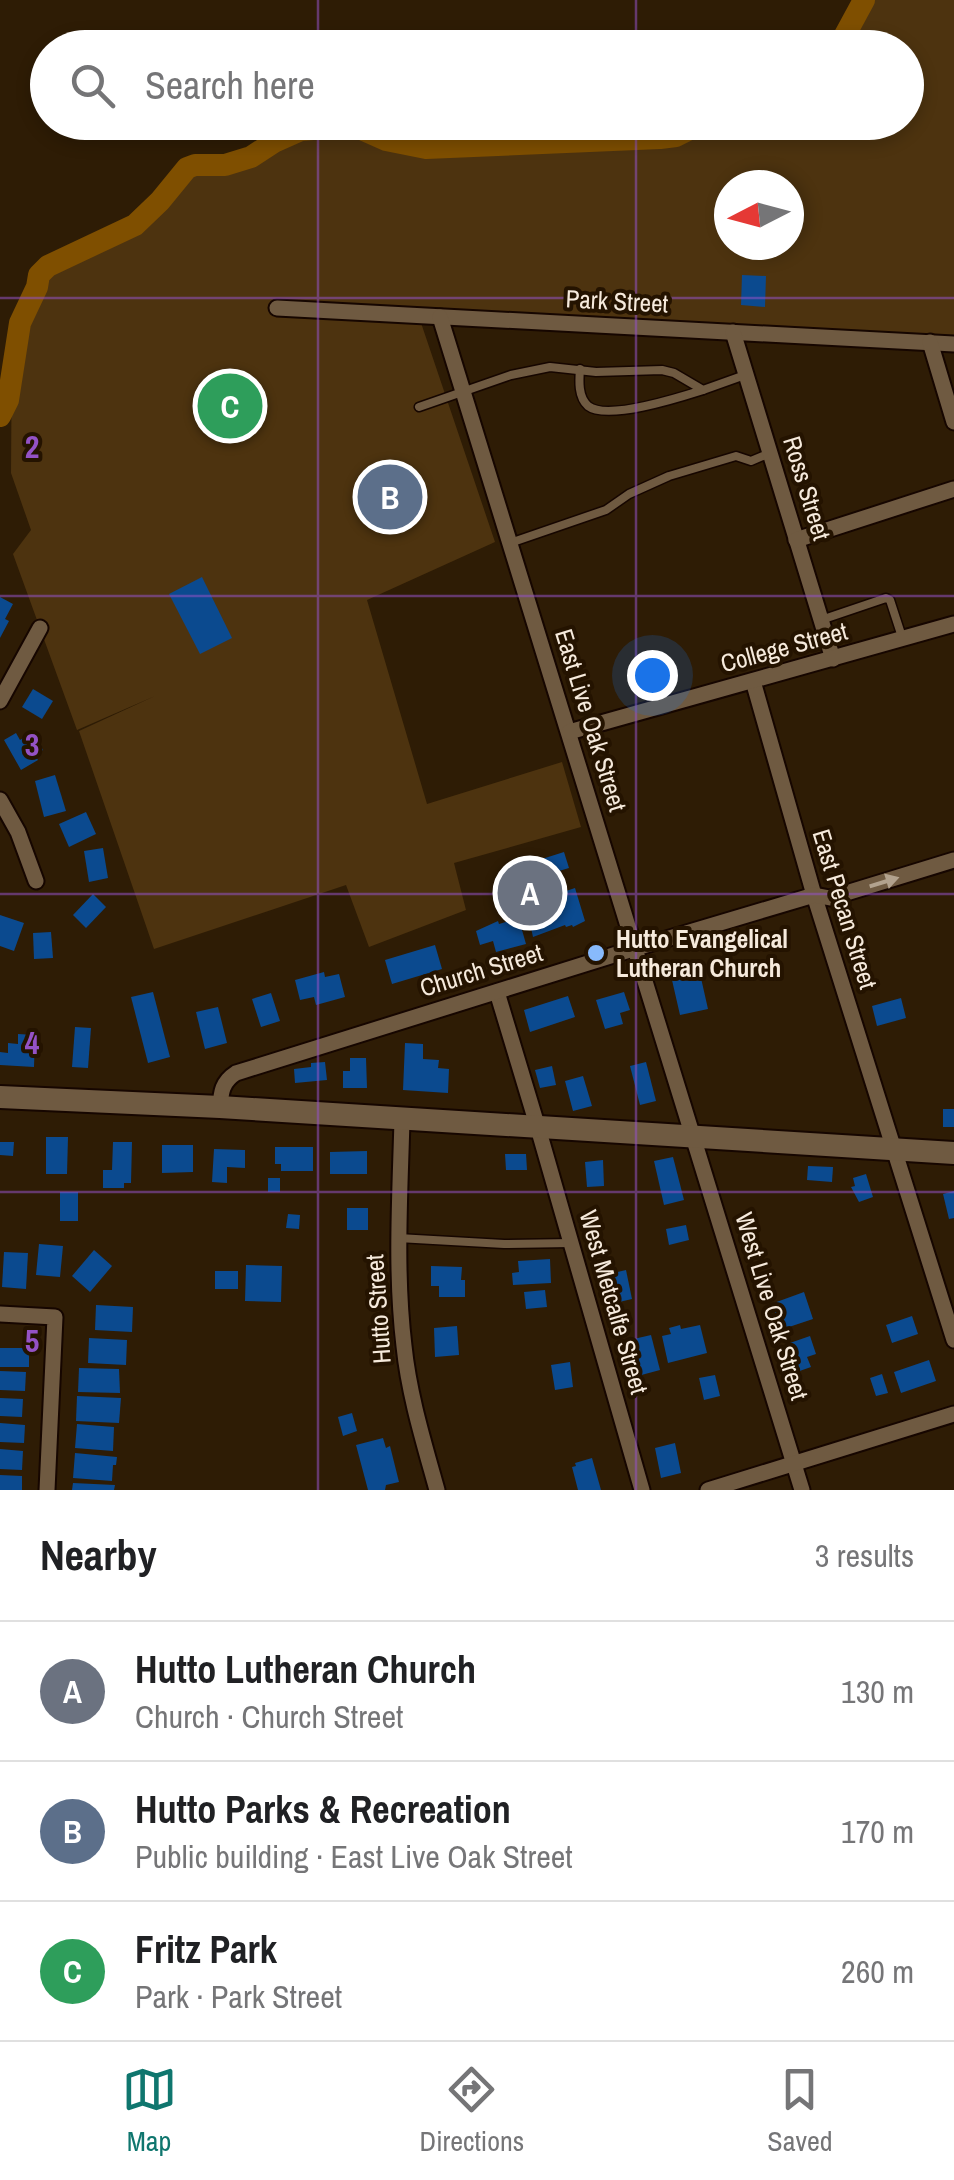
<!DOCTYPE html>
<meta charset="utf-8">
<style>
body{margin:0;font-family:"Archivo Narrow",sans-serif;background:#f2f2f2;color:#202124}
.compass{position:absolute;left:714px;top:170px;width:90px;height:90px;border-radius:50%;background:#fff;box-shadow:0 5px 15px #0003;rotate:264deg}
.you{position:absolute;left:652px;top:675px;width:35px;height:35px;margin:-25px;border:8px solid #fff;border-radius:50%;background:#1a73e8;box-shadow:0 0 0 15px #1a73e833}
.badge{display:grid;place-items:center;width:65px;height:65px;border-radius:50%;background:#0f766e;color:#fff;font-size:32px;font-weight:700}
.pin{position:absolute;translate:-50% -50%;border:5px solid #fff;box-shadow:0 2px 10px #0006}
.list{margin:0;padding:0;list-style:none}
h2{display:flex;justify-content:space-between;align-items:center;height:130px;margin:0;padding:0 40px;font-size:42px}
h2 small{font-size:32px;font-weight:400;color:#757577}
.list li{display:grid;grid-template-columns:65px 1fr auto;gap:30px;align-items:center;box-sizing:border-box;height:140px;padding:0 40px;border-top:2px solid #e0e0e0}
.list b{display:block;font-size:38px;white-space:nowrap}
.list p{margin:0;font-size:32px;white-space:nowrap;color:#757577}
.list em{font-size:32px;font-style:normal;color:#757577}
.icon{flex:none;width:55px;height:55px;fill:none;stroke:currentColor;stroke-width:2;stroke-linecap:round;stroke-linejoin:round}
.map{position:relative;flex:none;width:954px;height:1490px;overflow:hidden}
.search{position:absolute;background:#fff;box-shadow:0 5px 15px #0003;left:30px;right:30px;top:30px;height:110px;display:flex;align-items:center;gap:25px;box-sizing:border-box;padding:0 35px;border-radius:55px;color:#757577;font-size:38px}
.sheet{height:550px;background:#fff}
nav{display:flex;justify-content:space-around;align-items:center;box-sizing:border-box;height:140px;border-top:2px solid #e0e0e0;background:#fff;font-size:28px;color:#757577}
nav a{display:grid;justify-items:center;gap:5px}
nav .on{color:#0f766e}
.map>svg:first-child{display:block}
</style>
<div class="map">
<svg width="954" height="1490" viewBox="0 0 954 1490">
<rect width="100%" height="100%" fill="#2e1c05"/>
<path fill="#4d330f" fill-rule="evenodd" d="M857,0H954V339L417,311L495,542L367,600L427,804L562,762L581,827L454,863L466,910L369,947L346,885L154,949L79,731L155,696L77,730L13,554L31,530L11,473L12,327L40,260L156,209L186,170L244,159L293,132L336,124L405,140L458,147L668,133L691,123L906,122V48L835,47L852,17ZM729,185H789V245H729Z"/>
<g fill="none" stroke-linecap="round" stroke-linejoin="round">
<g stroke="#7f4f00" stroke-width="22">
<path d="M838,48L864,0"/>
<path d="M0,416L8,400L20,323L37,287L39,275L48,266L135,225L160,201L187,168L195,165H225L251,157L274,142L301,130L325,128H359L386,140L426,148L660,138L676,136L704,122"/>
</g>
</g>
<g fill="#0b4a8f">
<path d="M742,275L766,276L765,307L741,305Z"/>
<path d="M202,577L232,638L200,654L169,594Z"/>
<path d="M0,597L13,604L5,619L9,621L0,638Z"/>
<path d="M33,689L53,701L42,719L22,707Z"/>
<path d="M33,732L43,750L35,755L38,760L21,770L4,740L16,733L20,740Z"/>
<path d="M55,775L66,811L44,817L35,781Z"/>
<path d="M86,812L96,834L69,847L59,824Z"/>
<path d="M103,848L108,878L89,882L84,851Z"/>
<path d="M564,852L569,868L559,871L562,880L550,884L552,888L547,890L555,914L560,913L554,895L575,888L585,921L573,927L572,925L566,927L565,925L533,937L531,928L538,926L535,914L531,915L527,901L522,903L519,895L513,897L504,871Z"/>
<path d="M93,894L106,907L86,928L73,915Z"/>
<path d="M0,915L24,923L14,951L0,946Z"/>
<path d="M518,916L526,944L496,952L493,941L480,945L476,931L498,921L499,924L509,921L508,918Z"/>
<path d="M51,932L53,958L34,959L33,933Z"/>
<path d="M435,945L442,969L392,984L385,960Z"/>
<path d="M693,961L697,978H701L708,1009L680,1015L669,967Z"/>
<path d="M324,972L325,977L339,974L345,997L316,1005L314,997L300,1000L295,980Z"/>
<path d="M153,992L170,1057L148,1063L131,997Z"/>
<path d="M624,992L630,1010L620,1013L623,1024L605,1029L596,1000Z"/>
<path d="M271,993L280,1021L261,1027L252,999Z"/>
<path d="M568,996L575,1017L530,1032L524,1010Z"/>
<path d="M901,998L906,1018L877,1026L872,1006Z"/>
<path d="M218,1007L227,1043L205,1049L196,1012Z"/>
<path d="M75,1027L91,1028L88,1068L72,1067Z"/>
<path d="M18,1034L35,1035L34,1067L0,1065V1052L8,1053V1043L18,1044Z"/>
<path d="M405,1043L423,1044V1059L439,1060L438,1068L449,1069L448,1093L403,1090Z"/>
<path d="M350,1058H366L367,1088H343V1071H350Z"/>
<path d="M325,1062L327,1080L295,1083L294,1069L311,1067V1063Z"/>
<path d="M646,1062L656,1101L640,1105L630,1066Z"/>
<path d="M552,1066L556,1085L540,1088L535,1070Z"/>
<path d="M583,1076L592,1106L573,1111L565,1081Z"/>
<rect x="943" y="1109" width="11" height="18"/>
<path d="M46,1137H68L67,1174H46Z"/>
<path d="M0,1142H14L13,1156L0,1155Z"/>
<path d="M113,1142H132L131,1183H124V1188H103V1170H112Z"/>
<path d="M162,1145H193V1172L162,1173Z"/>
<path d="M275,1147H313V1171H281V1164H275Z"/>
<path d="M214,1149L245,1150V1168L227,1167V1183L212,1182Z"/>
<path d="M367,1151V1174H330V1152Z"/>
<path d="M505,1154H526L527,1170H506Z"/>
<path d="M673,1157L684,1200L664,1205L654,1161Z"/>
<path d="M603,1160L604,1186L587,1187L585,1162Z"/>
<path d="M808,1166L833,1167L832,1182L807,1180Z"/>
<path d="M866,1174L873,1197L859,1202L851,1187L855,1186L853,1178Z"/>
<rect x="268" y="1178" width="12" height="14"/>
<path d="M954,1191V1218L949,1219L943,1194Z"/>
<rect x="60" y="1192" width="18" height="29"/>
<rect x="347" y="1208" width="21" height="22"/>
<path d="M288,1214L300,1215L299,1229L286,1228Z"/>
<path d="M686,1225L689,1240L669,1245L666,1229Z"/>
<path d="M39,1244L63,1246L60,1277L36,1275Z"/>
<path d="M94,1250L112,1266L90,1292L72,1276Z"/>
<path d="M4,1252L28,1253L26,1289L2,1287Z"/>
<path d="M550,1259L551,1283L513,1285L512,1273L519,1272L518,1261Z"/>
<path d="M246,1265L282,1266L281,1302L245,1301Z"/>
<path d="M431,1266L462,1267L461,1280H465V1297H439V1286H431Z"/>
<path d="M626,1270L632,1299L615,1303L609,1274Z"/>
<rect x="215" y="1271" width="23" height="18"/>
<path d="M545,1290L547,1307L526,1309L524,1292Z"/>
<path d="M804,1292L813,1319L783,1329L771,1304Z"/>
<path d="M96,1305L133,1307L132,1332L95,1330Z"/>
<path d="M912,1316L918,1334L892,1343L886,1325Z"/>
<path d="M680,1325L681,1329L700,1325L707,1353L668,1363L662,1336L671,1334L669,1328Z"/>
<path d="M457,1326L459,1355L435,1357L434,1328Z"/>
<path d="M651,1335L660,1370L634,1377L625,1341Z"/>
<path d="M810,1336L816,1354L807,1357L811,1367L794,1373L787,1344Z"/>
<path d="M89,1338L127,1340L126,1365L88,1363Z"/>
<rect x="0" y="1348" width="29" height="19"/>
<path d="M929,1360L936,1381L901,1393L894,1372Z"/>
<path d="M570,1362L573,1387L555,1390L551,1365Z"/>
<path d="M79,1368L119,1369L120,1393L78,1392Z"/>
<path d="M0,1371L26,1372L25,1391L0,1390Z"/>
<path d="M882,1374L888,1393L876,1396L870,1378Z"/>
<path d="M715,1375L720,1396L704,1400L699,1378Z"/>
<path d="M77,1396L121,1398L119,1423L76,1421Z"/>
<path d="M0,1398L23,1399L22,1417L0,1416Z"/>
<path d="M352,1413L357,1431L343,1436L338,1417Z"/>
<path d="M0,1423L25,1425L24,1443L0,1442Z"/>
<path d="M77,1424L114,1427L113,1451L75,1448Z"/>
<path d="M383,1438L386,1448L390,1446L399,1482L386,1485L385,1490H368L356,1445Z"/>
<path d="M675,1443L681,1473L661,1478L655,1448Z"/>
<path d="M0,1449L23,1451L22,1470L0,1469Z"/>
<path d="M75,1453L117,1457L116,1465H113L112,1481L73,1478Z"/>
<path d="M592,1458L601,1490H578L572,1467L576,1466L575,1463Z"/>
<path d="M0,1475L22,1476V1490H0Z"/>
<path d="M73,1483L115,1485L114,1490H72Z"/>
</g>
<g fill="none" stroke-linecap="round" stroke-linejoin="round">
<defs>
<g id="lane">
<path d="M580,369C579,381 578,397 588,406C607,421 681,397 703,390"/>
<path d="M419,407L511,375L550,367L596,372L662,370L674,373L703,390L745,375"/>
<path d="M510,543L606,510L629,494L669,476L736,456L751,461L770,453"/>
<path d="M821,620L886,598L890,600L903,640"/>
<path d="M398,1238L504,1244L571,1243"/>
</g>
<g id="street">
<path d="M277,308L954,344"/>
<path d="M440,317L802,1490"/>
<path d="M733,332L833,659"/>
<path d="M930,342L954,422"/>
<path d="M796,540L954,489"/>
<path d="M753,681L814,895L954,1340"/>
<path d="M0,701L40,628"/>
<path d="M569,732L954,624"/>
<path d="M0,800L18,832L36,881"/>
<path d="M497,992L538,1128L642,1490"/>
<path d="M220,1107C221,1092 222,1082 236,1073L636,948L814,895L830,898L954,860"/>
<path d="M402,1120C400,1195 395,1271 404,1346C409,1395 424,1443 437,1490"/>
<path d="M0,1314L55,1317L47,1490"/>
<path d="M708,1490L954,1414"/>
</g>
<path id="secondary" d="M0,1097L220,1107L954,1153"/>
</defs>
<use href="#lane" stroke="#160600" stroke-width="11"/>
<use href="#street" stroke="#160600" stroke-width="19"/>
<use href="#secondary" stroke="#160600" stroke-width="26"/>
<use href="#lane" stroke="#6f5a41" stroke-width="8"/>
<use href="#street" stroke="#6f5a41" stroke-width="15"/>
<use href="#secondary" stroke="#6f5a41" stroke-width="22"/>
</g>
<defs><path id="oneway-solid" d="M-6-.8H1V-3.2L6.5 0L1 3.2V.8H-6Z" transform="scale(2.5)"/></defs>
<use fill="#b2a28e" href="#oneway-solid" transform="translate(884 882) rotate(-17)"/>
<path fill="none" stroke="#9452c5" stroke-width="2.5" stroke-opacity="0.55" d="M318,0V48M636,0V48M318,122V1490M636,122V1490M0,298H954M0,596H954M0,894H954M0,1192H954"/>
<circle fill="#88bafc" stroke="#241300" stroke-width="4" cx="596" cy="953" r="10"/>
<g text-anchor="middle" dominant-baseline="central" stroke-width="8" stroke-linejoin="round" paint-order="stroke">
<g font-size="25" fill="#f6eadc" stroke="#241300">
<text transform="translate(617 301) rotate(3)">Park Street</text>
<text transform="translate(807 488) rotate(73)">Ross Street</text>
<text transform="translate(784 647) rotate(-15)">College Street</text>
<text transform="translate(591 720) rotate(73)">East Live Oak Street</text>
<text transform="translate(845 909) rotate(73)">East Pecan Street</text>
<text transform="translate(481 970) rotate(-17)">Church Street</text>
<text transform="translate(614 1302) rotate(74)">West Metcalfe Street</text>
<text transform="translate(772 1306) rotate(73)">West Live Oak Street</text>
<text transform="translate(378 1309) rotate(-94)">Hutto Street</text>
</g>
<g font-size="25" font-weight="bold" fill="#f6eadc" stroke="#241300" text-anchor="start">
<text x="616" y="939">Hutto Evangelical<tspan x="616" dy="29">Lutheran Church</tspan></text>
</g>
</g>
<g font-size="32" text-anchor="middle" font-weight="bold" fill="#9452c5" stroke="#241300" stroke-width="8" stroke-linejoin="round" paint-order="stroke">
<text x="32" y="458">2</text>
<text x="32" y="756">3</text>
<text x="32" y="1054">4</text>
<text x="32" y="1352">5</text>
</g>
</svg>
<svg class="compass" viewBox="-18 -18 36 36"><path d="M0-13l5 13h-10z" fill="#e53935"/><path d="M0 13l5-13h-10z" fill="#757577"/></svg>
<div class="you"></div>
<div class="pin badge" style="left:530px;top:893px;background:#6b7280">A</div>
<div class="pin badge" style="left:390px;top:497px;background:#5c6f8a">B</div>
<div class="pin badge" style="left:230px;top:406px;background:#2e9e5b">C</div>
<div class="search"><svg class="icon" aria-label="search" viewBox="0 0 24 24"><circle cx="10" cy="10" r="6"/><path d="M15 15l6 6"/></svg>Search here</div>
</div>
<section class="sheet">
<h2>Nearby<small>3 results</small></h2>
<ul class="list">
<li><span class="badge" style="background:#6b7280">A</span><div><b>Hutto Lutheran Church</b><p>Church · Church Street</p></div><em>130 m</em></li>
<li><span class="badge" style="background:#5c6f8a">B</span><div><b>Hutto Parks &amp; Recreation</b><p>Public building · East Live Oak Street</p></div><em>170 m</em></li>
<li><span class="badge" style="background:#2e9e5b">C</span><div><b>Fritz Park</b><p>Park · Park Street</p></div><em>260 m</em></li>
</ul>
</section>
<nav>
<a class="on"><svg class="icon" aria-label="map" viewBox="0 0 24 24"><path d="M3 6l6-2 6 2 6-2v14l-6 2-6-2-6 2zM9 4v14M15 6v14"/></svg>Map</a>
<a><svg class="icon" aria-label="directions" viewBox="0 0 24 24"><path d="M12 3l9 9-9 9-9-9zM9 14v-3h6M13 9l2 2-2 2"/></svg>Directions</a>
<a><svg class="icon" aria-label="saved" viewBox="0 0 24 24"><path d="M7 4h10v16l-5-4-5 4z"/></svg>Saved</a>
</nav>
